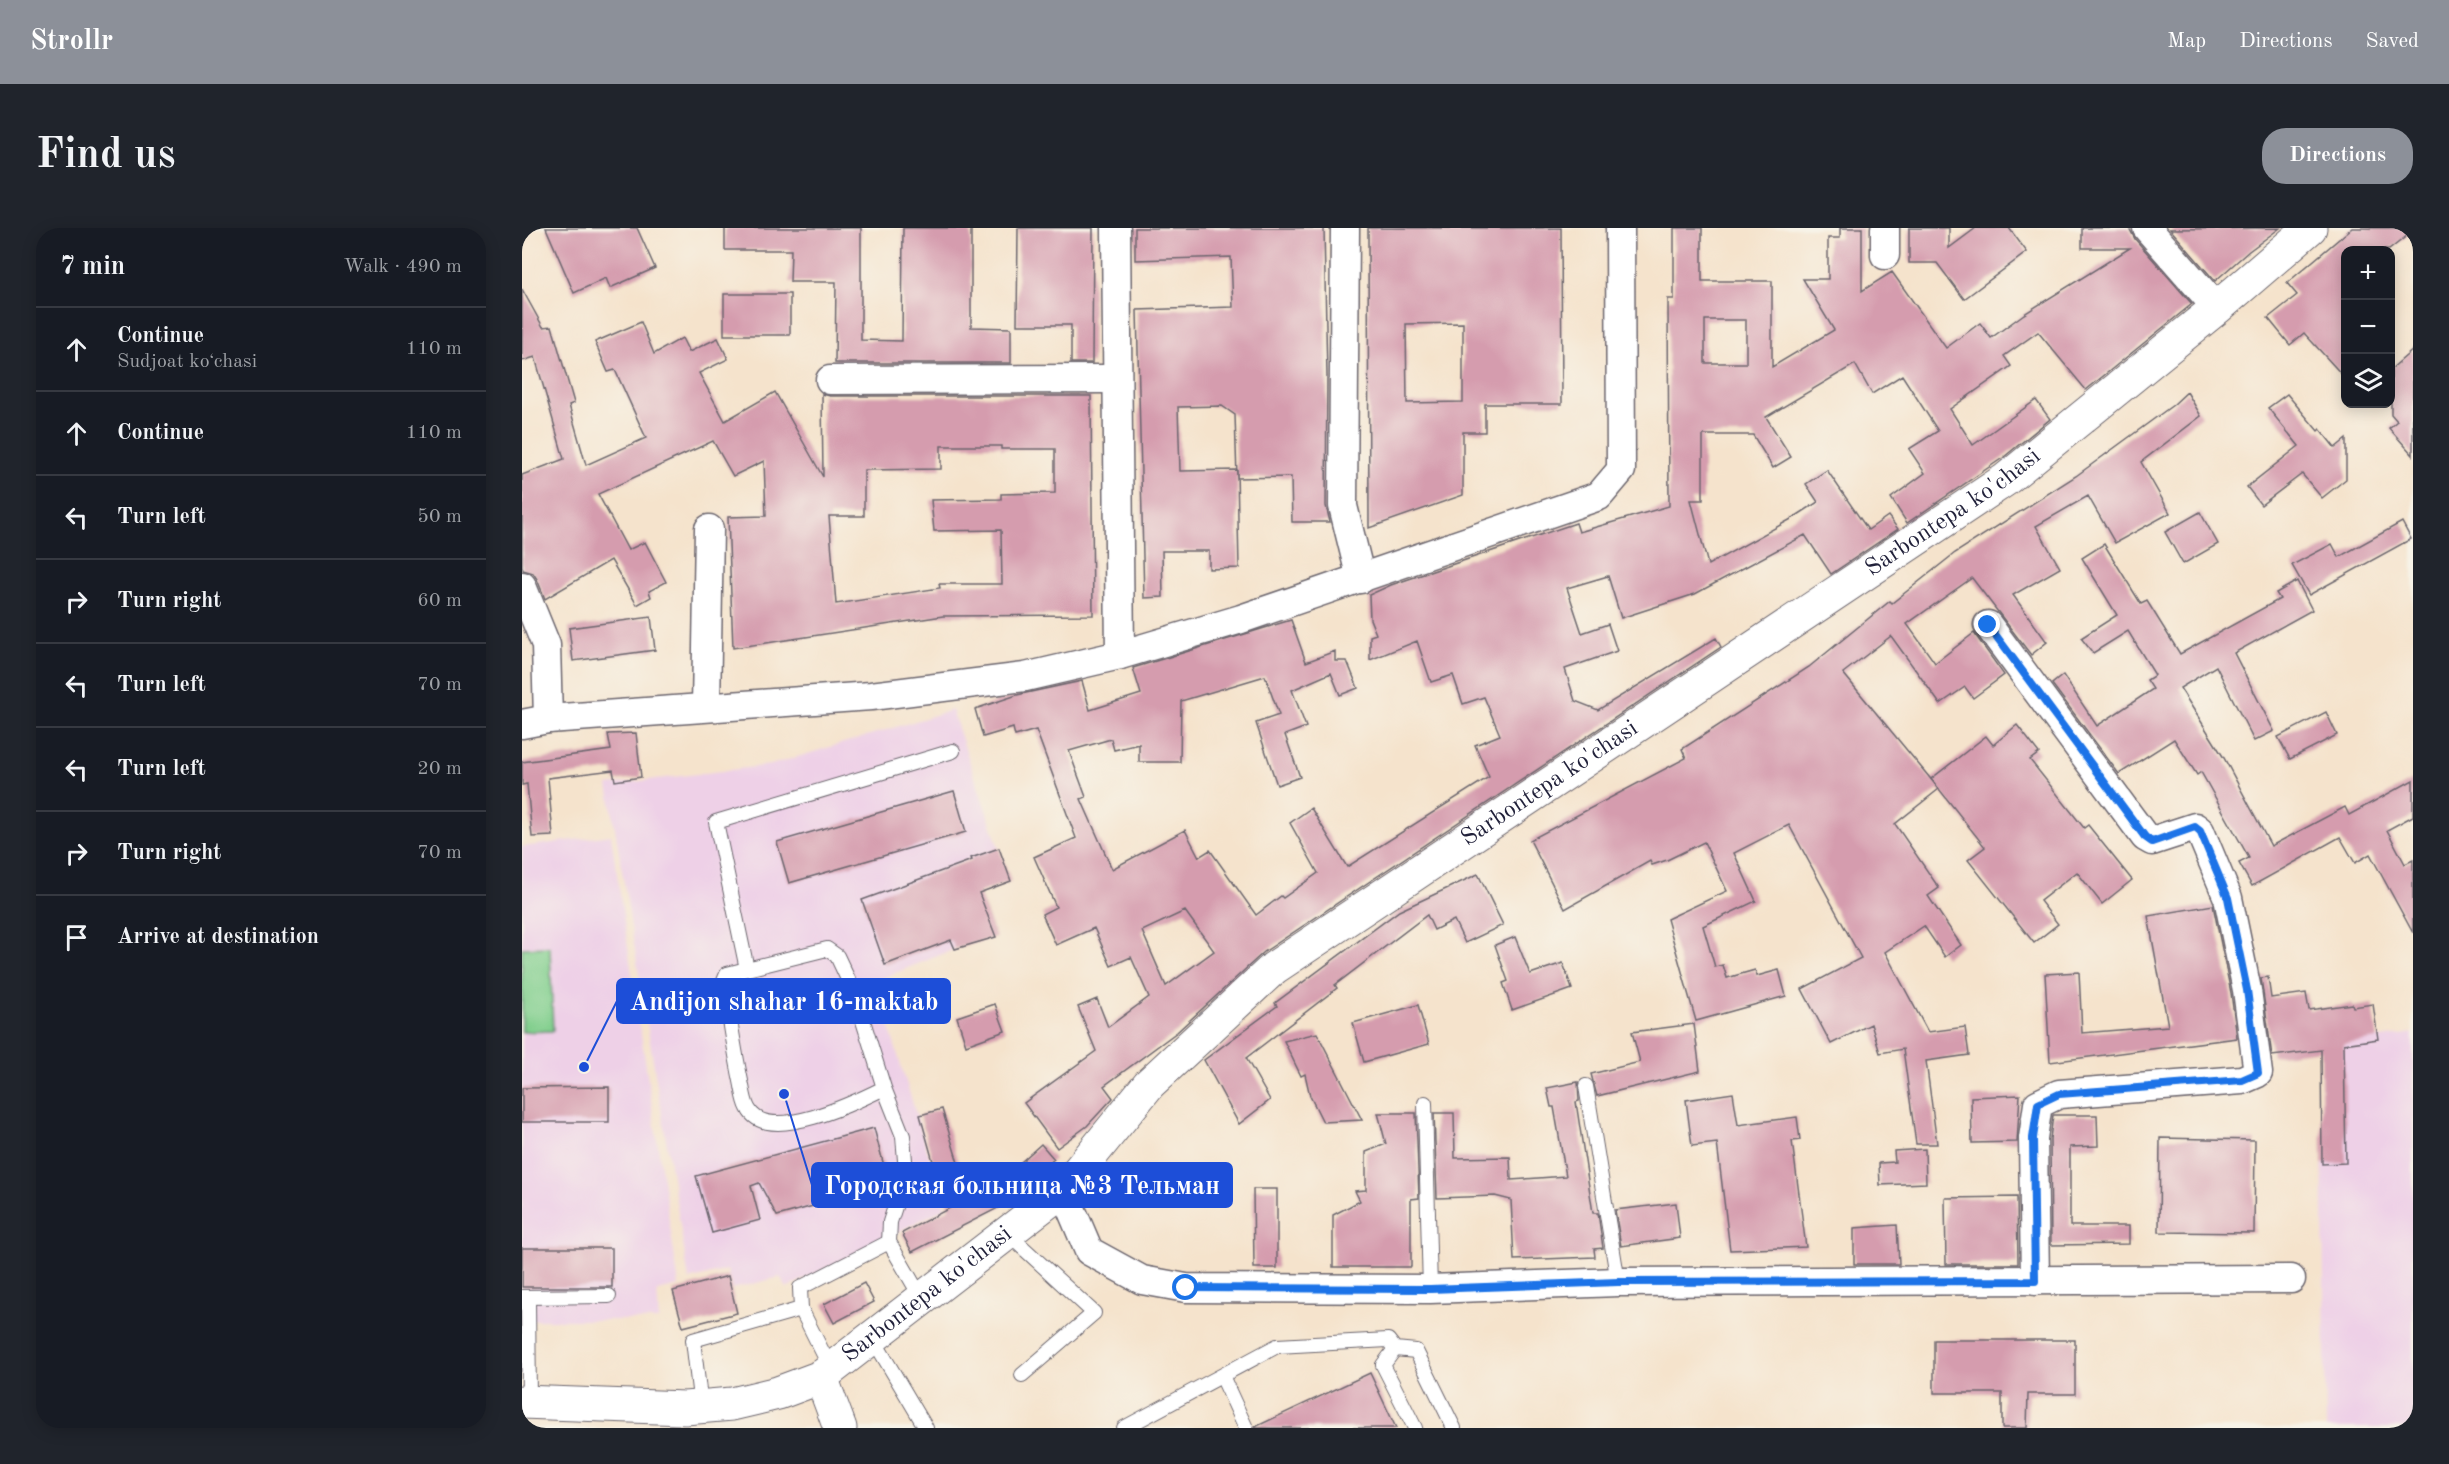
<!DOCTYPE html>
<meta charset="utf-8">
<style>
body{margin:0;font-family:"Old Standard TT",serif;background:#20242c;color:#f1f3f6}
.controls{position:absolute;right:18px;top:18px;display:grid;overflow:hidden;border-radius:12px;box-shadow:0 3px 15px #0003}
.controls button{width:54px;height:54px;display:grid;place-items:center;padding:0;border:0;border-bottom:2px solid #363941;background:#171b24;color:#f1f3f6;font:30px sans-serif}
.stop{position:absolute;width:18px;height:18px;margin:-14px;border:4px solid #1a73e8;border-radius:50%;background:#fff}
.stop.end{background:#1a73e8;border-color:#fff;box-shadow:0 2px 6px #0008}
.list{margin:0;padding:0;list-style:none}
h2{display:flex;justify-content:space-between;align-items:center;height:78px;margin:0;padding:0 24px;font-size:26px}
h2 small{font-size:20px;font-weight:400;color:#9ea1a6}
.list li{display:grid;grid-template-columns:39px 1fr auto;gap:18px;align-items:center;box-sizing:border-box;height:84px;padding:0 24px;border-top:2px solid #363941}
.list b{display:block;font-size:22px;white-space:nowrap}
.list p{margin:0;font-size:20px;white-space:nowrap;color:#9ea1a6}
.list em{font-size:20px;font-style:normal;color:#9ea1a6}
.icon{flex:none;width:33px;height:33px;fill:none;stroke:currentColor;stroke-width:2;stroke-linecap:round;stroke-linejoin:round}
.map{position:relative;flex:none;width:1891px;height:1200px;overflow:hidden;border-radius:24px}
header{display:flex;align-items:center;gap:36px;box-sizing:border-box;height:84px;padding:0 30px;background:#8c9099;color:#fff}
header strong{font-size:28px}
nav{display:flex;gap:33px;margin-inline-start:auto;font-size:21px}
.intro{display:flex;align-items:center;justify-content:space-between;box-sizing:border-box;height:144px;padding:0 36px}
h1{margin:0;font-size:42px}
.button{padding:15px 27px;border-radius:24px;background:#8c9099;color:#fff;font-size:21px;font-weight:700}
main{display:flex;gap:36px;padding:0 36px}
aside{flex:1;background:#171b24;border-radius:24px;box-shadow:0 3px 15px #0003}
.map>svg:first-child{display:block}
</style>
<header>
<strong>Strollr</strong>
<nav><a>Map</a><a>Directions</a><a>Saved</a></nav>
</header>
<div class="intro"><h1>Find us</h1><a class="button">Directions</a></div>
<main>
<aside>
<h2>7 min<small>Walk · 490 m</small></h2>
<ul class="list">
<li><svg class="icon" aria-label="ahead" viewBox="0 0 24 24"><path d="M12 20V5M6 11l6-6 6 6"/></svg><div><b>Continue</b><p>Sudjoat koʻchasi</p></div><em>110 m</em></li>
<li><svg class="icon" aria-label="ahead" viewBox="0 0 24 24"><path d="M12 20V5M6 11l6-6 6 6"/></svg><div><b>Continue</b></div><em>110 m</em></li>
<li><svg class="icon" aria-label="left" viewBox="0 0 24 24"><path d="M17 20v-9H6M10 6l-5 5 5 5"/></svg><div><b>Turn left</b></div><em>50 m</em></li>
<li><svg class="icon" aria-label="right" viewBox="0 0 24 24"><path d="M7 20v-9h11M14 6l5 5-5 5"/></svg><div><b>Turn right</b></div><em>60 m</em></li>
<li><svg class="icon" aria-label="left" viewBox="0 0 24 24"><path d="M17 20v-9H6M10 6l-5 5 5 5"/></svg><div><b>Turn left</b></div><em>70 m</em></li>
<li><svg class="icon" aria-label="left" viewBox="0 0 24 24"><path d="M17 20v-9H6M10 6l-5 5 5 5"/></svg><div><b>Turn left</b></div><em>20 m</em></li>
<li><svg class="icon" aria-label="right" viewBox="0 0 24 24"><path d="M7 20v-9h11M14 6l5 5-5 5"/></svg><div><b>Turn right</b></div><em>70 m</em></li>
<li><svg class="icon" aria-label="arrive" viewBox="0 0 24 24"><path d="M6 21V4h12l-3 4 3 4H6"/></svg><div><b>Arrive at destination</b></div></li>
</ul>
</aside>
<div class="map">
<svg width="1891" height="1200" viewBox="0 0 1891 1200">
<rect width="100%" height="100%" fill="#f7f3e8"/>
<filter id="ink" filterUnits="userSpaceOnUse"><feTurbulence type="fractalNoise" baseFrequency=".0167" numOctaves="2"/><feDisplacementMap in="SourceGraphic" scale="12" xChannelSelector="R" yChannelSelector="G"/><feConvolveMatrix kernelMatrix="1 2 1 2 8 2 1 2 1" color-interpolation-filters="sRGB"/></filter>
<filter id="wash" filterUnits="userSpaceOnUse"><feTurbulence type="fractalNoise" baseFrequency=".008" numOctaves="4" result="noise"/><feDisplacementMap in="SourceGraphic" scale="24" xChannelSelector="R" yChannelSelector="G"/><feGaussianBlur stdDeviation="1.35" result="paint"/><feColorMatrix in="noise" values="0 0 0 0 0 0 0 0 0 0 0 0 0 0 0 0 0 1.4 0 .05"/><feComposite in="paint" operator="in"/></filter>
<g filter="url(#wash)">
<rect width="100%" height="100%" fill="#f5e3cc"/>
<g fill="#eed0e7">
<path d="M430,482L477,620L404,648L433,721L353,753L423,980L265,1060L258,1049L210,1061L205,1042L167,1052L86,557L249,537Z"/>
<path d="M89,607L157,1058L135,1063L137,1092H0V619Z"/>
<path d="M1891,805V1200H1804L1799,844H1811L1810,818Z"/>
</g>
<path fill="#82cf8e" stroke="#527864" stroke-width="1.5" d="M28,719L31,803L0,804V720Z"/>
<g id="blocks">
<g fill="#d59cae" fill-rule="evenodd">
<path d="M24,0H115L133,40L88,60L84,50L52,65Z"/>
<path d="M203,0H339V112L380,113L381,0H449V99L489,100V135H313L314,54H268L269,22H203Z"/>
<path d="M496,0H571L570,135H549V97H495Z"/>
<path d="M613,0H802L805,148L804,278L808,294H770L769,249L715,250L713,187L700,178L656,179L658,243L715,242L717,340L687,341V323H640L641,369L622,370L615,82L711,79L709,29L613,32Z"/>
<path d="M846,0H1039L1040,176H963V204H941V267L847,300ZM941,95V174L885,175L884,96Z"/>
<path d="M1152,0H1180V53H1250V139L1312,102L1281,51H1306V10H1318V0H1340V63L1370,44L1424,120L1458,95L1469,110L1502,86L1608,20H1560V0H1607L1613,11L1670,76L1564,162L1516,104L1482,128L1489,138L1428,181L1451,217L1514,172L1528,191L1482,229L1385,295L1369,270L1403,245L1387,221L1416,203L1380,147L1350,166L1333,136L1244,189L1269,229L1251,240L1231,207H1181V272H1169L1186,337L1271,290L1296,274L1284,256L1305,242L1346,302L1366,288L1376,301L1309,346L1283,307L1173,366L1099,390L1086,348L1045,360L1060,405L1086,396L1095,423L1043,441L1053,473L1076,482L1194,410L1199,419L742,724L655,804L582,858L591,870L565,898L535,920L502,875L574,823L556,779L575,771L586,799L627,769L609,729L589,738L572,700L534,717L520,686L534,679L512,629L554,610L514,502L493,508L491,500L461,509L453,481L495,467L560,453L568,482L619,466L611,440L769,392L784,434L813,423V433H825L836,460L818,467L809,445L770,462L784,499L763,507L778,549L755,557L734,495L757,487L743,448L659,473L658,534H617V516L592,522L589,511L547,523L564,569L559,571L590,641L663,602L677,629L688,622L734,687L759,668L761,670L796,645L768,595L789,580L825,639L967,549L953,517L978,507L962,469L941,476L931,447L909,454L895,413L848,432V408L854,406L848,391L847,367L869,357L1054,295L1057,304L1147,278L1146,71H1152ZM1183,92H1224V135H1183ZM663,683L692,723L644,758L620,703Z"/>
<path d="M1387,0H1427V20L1454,0H1487L1505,24L1442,71L1415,35H1387Z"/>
<path d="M1758,0L1727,23L1693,53L1648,1Z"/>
<path d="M1830,0H1891V3L1867,22H1824V151L1782,105L1768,117L1746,90L1775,67L1765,55Z"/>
<path d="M0,61L21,99L30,98L52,175L47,177L64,237L124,210L93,142L86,144L73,114L119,94L132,126L160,110L167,124L196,110L206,131L177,145L203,193L253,164L301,249L300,166L308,168H569L571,387L421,388L211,420L206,289L244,288L242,233L211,248L191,213L76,266L106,322L123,314L144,354L127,363L129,369L115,377L89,332L23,371L15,351L11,345L1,342L0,339V247L42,231L13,129L0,133ZM419,218H479V221H533V265L479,266V271L409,272L412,303L479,302L480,356H417L418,360L314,376L307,288H342V242L419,241Z"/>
<rect x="202" y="66" width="66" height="41"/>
<path d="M1891,122V227L1867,200L1875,193L1869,186V141Z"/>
<path d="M1665,164L1679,188L1619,234L1648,285L1593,315L1566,268L1514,298L1538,340L1491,367L1525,414L1509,427L1450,350L1385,396L1413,435L1452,405L1482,447L1451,470L1443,459L1418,476L1369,408L1321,445L1417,561L1373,596L1417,660L1406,668L1439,717L1423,729L1402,698L1363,724L1406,804L1443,799L1447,827L1404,833L1415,916H1394L1381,821L1358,825L1349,796L1309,816L1280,761L1339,730L1267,597L1212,625L1234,673L1181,698L1193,739L1201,737L1205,750L1233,742L1235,748L1257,742L1264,768L1174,793L1145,691L1205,663L1182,614L1145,632L1130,637L1128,633L1043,681L1008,612L1164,530L1160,521L1287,439L1368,373L1370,375L1433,325L1554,248L1651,177Z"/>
<path d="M1765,166L1796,203L1798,201L1813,220L1824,211V251L1800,270L1780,246L1739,277L1725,259L1777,218L1746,180Z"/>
<path d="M1678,284L1696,316L1661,336L1643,304Z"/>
<path d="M1880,294L1889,311L1787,367L1770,337L1810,316L1817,329Z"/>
<path d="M1582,316L1619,376L1625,373L1658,426L1758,371L1754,365L1775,353L1790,382L1712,425L1752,503L1732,513L1694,438L1658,460L1702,530L1749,618L1823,579L1827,587L1891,552V588L1865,602L1883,636L1891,632V705L1848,626L1833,635L1818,609L1730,658L1717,635L1727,630L1679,544L1675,547L1652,511L1597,546L1530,456L1541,447L1575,498L1631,461L1625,452L1633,447L1606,403L1571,425L1559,410L1595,387L1560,330Z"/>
<path d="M129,389L133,422L51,433L47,400Z"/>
<path d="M1804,484L1815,507L1768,531L1756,509Z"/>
<path d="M1495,497L1517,525L1508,532L1562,600L1566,597L1610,652L1580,676L1555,644L1518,673L1536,696L1512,715L1446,632L1463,619L1409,551L1464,508L1471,517Z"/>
<path d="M114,505L119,549L93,553L91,542L26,550L31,608L10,609L5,556L0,557V534L89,522L86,506Z"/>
<path d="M432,563L444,604L267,655L255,614Z"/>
<path d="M477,620L489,653L457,665L474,709L433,721L429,712L363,737L340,672L450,632L449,630Z"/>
<path d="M956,646L981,697L943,715L932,692L912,702L905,687L813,757L815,760L724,830L748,872L717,896L682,832L755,778L753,775L877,683Z"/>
<path d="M1691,677L1709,765L1715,810L1528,834L1523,746L1557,744L1560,805L1646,798L1626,688Z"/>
<path d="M993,709L1008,746L1041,735L1050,761L990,782L981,755L986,753L973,717Z"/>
<path d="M1746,749L1749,770L1784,765L1787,782L1830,776L1831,779L1851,776L1856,811L1822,816L1824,935L1800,936L1799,822L1750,828L1739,750Z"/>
<path d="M473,776L483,803L444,817L435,789Z"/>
<path d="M896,777L907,816L842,834L831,795Z"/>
<path d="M1172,796L1178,843L1075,868L1069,846L1118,834L1110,804Z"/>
<path d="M795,805L840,892L801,894L788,868L783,846L779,848L762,813Z"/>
<path d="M1056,854L1057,873L1054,874L1071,985H1076L1081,1020L1072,1021L1073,1029L992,1032L989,972L973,968L915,970L912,885H932L933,930L988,929L989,952L1044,948L1032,879H1029L1025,860Z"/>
<path d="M87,859V894H0V860Z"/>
<path d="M1211,865L1216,897L1275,889L1278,912L1270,913L1284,1019L1208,1022L1195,915L1170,918L1164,872Z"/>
<path d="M1498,867L1495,914L1450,915L1449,869Z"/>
<path d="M420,881L442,955L463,944L471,959L519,916L532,931L478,979L390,1024L380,1005L428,980L419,962L398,887Z"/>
<path d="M856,885H894L897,970L889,971V1039H811V987L838,973L833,963L844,962V924L864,916Z"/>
<path d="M1531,887H1575L1576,918L1548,919V998H1607V1016L1529,1017L1528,911Z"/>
<path d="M352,900L367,957L255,988L237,955L229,958L238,992L190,1005L174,948Z"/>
<path d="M1638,910L1733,912L1732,1005L1637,1004Z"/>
<path d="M1403,921L1404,955L1358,957L1357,935L1373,934L1372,923Z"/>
<path d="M731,961H755V1040H732Z"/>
<path d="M1495,969L1496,1036H1424L1423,970Z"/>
<path d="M1154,975L1158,1010L1099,1018L1093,982Z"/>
<path d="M1375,997L1377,1036H1332V1000Z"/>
<rect x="0" y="1020" width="90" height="39"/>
<path d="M206,1048L215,1085L161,1099L151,1063Z"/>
<path d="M342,1055L352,1074L312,1095L302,1076Z"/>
<path d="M1412,1112H1553V1166H1506L1505,1200H1480V1165H1412Z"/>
<path d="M848,1145L874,1200H733V1199Z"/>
</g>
</g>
</g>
<g filter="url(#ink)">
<use href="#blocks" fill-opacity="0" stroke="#6c666e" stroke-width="1.5"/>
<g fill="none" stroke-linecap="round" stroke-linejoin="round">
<defs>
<g id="lane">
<path d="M225,741L194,594L431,523"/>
<path d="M1064,858L1096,1054"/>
<path d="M362,860C336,873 244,918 226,880C222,873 221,862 219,853C212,820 207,787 202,753L205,746L305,721L315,728L332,764L362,860L381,908L384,945L368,994L367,1014L400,1071"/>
<path d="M903,875L908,1061"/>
<path d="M485,1005L572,1085L500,1147"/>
<path d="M0,1069L87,1068"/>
<path d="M6,1069L7,1174"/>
<path d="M279,1081L309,1141"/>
<path d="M350,1109L404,1200"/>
<path d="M873,1121L861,1137L893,1200"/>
<path d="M700,1148L724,1200"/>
<path d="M179,1179L171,1112L279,1081L278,1060L367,1014"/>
<path d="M602,1200L755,1118L866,1112L873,1121L894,1123L932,1200"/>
</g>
<g id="street">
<path d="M594,0L598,427"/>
<path d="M823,0L821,278L839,351"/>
<path d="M1363,0V27"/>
<path d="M1625,0L1695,80"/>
<path d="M308,152L594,151"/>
<path d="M0,358L24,417L26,491"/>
<path d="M1466,397L1623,609L1630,613L1673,599L1678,603L1706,670L1725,762L1736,845L1720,852L1537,866L1516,876L1511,910L1513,1053"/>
<path d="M184,479L187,301"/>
<path d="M0,496L26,491L349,468L503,449L598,427L719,391L1077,268L1099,242L1098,0"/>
<path d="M541,962L567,1023L620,1052L664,1060L908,1061L1096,1054L1769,1051"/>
</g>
<g id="secondary">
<path d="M299,1149L318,1200"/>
<path id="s1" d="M0,1174L163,1180L210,1176L256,1165L299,1149L541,962L627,856L752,740L1483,252L1695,80L1788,0"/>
</g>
</defs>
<use href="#lane" stroke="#6c666e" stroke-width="16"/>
<use href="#street" stroke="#6c666e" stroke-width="31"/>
<use href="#secondary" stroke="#6c666e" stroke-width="35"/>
<use href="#lane" stroke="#fff" stroke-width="14"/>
<use href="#street" stroke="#fff" stroke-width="28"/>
<use href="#secondary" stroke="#fff" stroke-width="33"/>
</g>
</g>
<g fill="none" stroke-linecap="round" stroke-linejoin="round" filter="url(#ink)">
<path stroke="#1a73e8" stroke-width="8" d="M664,1060L908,1061L1096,1054L1513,1053L1511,910L1516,876L1537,866L1720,852L1736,845L1725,762L1706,670L1678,603L1673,599L1630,614L1623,609L1466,397"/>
</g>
<g text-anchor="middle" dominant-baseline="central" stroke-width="4.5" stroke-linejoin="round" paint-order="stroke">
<g font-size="24" fill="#22223b" stroke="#f7f3e8">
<text stroke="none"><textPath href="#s1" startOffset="1734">Sarbontepa ko'chasi</textPath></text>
<text stroke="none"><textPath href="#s1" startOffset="1248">Sarbontepa ko'chasi</textPath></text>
<text stroke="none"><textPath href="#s1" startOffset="438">Sarbontepa ko'chasi</textPath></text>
</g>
</g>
<path fill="none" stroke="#1d4ed8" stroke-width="2" d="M62 839L95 773M262 866L290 957"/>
<g fill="#1d4ed8" stroke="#f7f3e8" stroke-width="2">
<circle cx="62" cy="839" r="6"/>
<circle cx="262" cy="866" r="6"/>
</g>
<g fill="#1d4ed8" stroke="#1d4ed8" stroke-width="2">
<rect x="95" y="751" width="333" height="44" rx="6"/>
<rect x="290" y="935" width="420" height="44" rx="6"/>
</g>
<g font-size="26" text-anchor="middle" font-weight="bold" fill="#fff">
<text x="262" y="782">Andijon shahar 16-maktab</text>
<text x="500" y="966">Городская больница №3 Тельман</text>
</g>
</svg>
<div class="controls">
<button>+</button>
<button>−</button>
<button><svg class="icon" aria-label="layers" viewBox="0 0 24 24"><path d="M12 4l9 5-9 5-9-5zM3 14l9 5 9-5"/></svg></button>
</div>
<div class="stop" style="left:664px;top:1060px"></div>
<div class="stop end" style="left:1466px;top:397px"></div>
</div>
</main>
